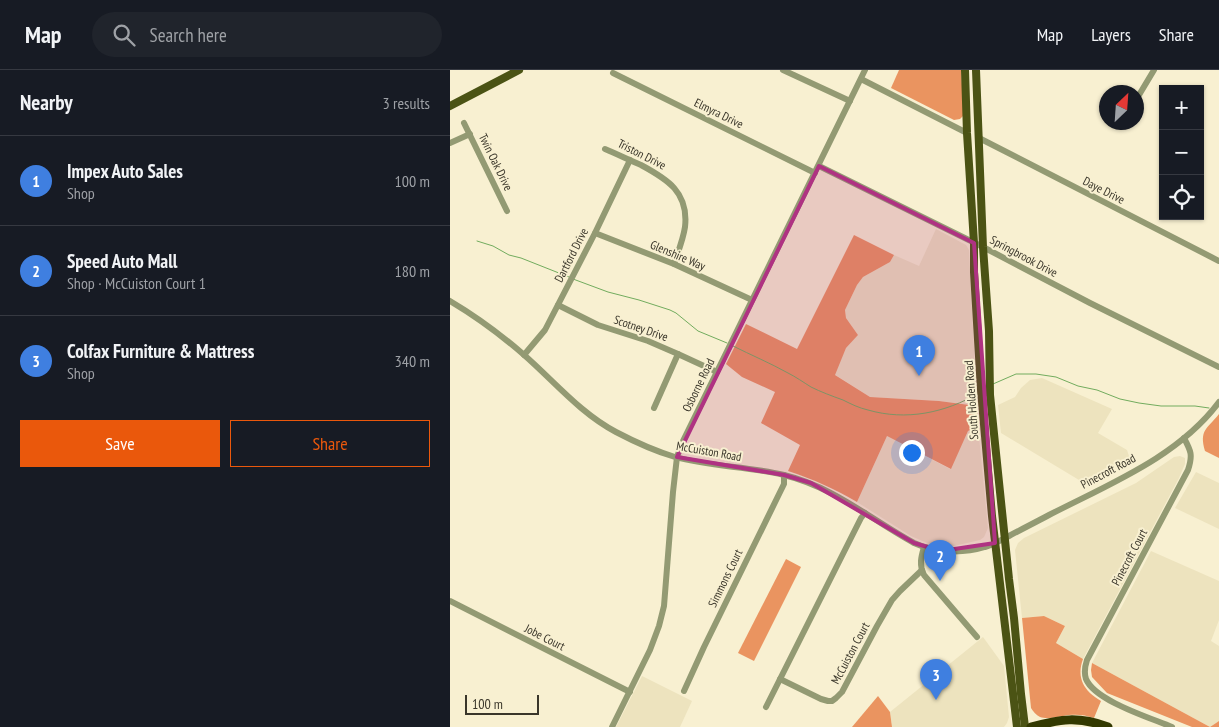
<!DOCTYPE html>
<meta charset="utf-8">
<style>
body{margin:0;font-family:"PT Sans Narrow",sans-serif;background:#20242c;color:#f1f3f6}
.controls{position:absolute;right:15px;top:15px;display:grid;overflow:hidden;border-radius:0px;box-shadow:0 1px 4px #0004}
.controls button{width:45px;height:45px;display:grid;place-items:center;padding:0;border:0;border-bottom:1px solid #363941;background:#171b24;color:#f1f3f6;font:25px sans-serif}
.compass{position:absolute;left:649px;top:15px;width:45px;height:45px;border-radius:50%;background:#171b24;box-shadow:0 1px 4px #0004;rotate:25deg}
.scale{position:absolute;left:15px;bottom:12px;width:74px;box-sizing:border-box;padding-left:5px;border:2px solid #3a362a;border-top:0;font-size:14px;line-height:18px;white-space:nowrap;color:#3a362a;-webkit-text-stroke:4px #f8f0d1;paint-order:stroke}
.you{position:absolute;left:461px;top:382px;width:18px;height:18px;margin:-12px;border:4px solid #fff;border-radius:50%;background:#1a73e8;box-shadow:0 0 0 8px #1a73e833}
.badge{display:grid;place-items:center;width:32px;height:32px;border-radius:50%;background:#ea580c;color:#fff;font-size:16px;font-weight:700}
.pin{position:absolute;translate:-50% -41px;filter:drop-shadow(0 1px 2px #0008)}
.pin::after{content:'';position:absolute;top:26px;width:18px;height:15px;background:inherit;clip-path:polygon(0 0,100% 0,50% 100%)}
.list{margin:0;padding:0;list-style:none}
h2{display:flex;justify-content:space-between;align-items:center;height:65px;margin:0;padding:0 20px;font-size:21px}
h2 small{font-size:16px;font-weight:400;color:#9ea1a6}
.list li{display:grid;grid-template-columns:32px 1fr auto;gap:15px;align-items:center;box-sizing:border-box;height:90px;padding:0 20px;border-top:1px solid #363941}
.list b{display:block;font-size:19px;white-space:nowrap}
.list p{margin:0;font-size:16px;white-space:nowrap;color:#9ea1a6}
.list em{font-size:16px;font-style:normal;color:#9ea1a6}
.actions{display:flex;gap:10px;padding:15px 20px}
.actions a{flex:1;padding:11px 0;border:1px solid #ea580c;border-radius:0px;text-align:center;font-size:18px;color:#ea580c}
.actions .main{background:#ea580c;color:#fff}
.icon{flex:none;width:28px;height:28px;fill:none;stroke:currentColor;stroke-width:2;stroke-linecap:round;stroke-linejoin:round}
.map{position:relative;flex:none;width:769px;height:657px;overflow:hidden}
header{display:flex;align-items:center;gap:30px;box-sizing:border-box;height:70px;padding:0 25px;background:#171b24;border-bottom:1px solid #363941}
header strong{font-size:24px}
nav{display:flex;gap:28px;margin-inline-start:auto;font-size:18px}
.search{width:350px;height:45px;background:#20242c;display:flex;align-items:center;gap:12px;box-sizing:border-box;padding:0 18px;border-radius:28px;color:#9ea1a6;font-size:19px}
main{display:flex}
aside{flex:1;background:#171b24}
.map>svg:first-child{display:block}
</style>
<header>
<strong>Map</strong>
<div class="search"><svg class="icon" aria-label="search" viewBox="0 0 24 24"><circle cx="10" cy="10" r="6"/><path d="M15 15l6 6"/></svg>Search here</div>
<nav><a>Map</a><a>Layers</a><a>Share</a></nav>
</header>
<main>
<aside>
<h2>Nearby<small>3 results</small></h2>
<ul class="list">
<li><span class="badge" style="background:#3f7fe0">1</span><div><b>Impex Auto Sales</b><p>Shop</p></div><em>100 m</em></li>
<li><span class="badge" style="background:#3f7fe0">2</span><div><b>Speed Auto Mall</b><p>Shop · McCuiston Court 1</p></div><em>180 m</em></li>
<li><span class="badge" style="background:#3f7fe0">3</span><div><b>Colfax Furniture &amp; Mattress</b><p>Shop</p></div><em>340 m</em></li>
</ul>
<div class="actions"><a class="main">Save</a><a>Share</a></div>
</aside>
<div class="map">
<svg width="769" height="657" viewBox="0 0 769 657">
<rect width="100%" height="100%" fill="#f8f0d1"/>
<g fill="#ede3be">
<path d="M486,159L516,175L519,180L527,336L489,331L420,327L384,304L396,278L408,265L396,248L395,240L407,215L413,207L440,192L444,185L469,196Z"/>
<path d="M592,308L662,339L648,363L677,380L680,389L643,411L634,413L551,363L548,335L565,327L571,318L580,310Z"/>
<path d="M528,356L538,458L534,467L530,470L504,476L489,475L477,473L461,466L407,432L437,366L500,399L518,361Z"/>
<path d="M730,386L735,388V394L729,408L633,589L606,573L615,556L594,546L572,548L565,480L568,473L574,468L686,413L724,387Z"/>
<path d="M746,402L769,413V459L725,438Z"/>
<path d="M701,481L769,511V550L761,571L769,576V651L760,657L642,593Z"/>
<path d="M533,567L554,596L559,647L557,653L554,657H442L440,642Z"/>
<path d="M192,606L242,631L230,657H166Z"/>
</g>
<g fill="#ea9460">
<path d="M449,0H511L514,45L510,49L504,50L441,18Z"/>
<path d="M404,165L444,185L440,192L413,207L407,215L395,240L396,248L408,265L396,278L385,305L420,327L489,331L527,336L528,356L518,361L501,399L437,366L407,432C383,418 365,410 338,401L350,375L311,353L325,322L292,307L276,294L296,254L347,279Z"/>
<path d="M769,344V388L755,381C749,360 757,359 769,344Z"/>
<path d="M336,489L351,497L304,591L288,583Z"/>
<path d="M594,546L615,556L606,573L633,589C626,608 634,621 651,631L644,648C636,645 627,644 619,645C611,646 598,650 590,647C586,645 583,641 581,638L572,548Z"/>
<path d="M642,593L760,657L769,651V657H742L657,623L642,607L641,600Z"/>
<path d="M428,626L440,642L442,657H402Z"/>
</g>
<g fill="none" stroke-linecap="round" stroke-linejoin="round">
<g stroke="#72ac5e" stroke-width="1">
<path d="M27,171L43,176L59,185L71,188L119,207"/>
<path d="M123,209L158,222L189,230L220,240L226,243L248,261L277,273"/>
<path d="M283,276C301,285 320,293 338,303C346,307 353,312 361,317C371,322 382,326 393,330C401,334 409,338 418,340C456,351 495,343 529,323"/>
<path d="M543,314L566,304H586L606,307L628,316L647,320L670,329L689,333L711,336H745L759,338"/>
</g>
<g stroke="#939a73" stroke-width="6">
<path d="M333,0L400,31"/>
<path d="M163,3L365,103"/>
<path d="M411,9L517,63"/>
<path d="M686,30L704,0"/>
<path d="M14,53L57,141"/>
<path d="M529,68L769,191"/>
<path d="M0,73L20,64"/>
<path d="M155,79C167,84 179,90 191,95C217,109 239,122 235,157C233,170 228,182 224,194"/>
<path d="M369,96L533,177L640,233L769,297"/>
<path d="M145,163L224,194L302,230"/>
<path d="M0,231C27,247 50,264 73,284C104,311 130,343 166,362C185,372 205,381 225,387C261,397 298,396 334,405C384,417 420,449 464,473C486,483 512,484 535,477C543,475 551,470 559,466C572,459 586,452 599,445C659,414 728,387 769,332"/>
<path d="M108,235L148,255L198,271L228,284L267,302"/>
<path d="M74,285L95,260L145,163L180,90"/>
<path d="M204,338L228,284"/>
<path d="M474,477C471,487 469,495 474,505L527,567"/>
<path d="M0,531L180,622"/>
<path d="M330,609L371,629L378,631H382L386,628L392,622L427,556L442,530L450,521L472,500"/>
<path d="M234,621L254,577L334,414V405"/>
<path d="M316,637L411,448L415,443"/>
<path d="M162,657L200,580L209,556L214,536L223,422L227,387L232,373L415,0"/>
<path d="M722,657C701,648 645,631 636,609C634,603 635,596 637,590L738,400C743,385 741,381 734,368"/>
</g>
<g stroke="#4b5314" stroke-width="8">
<path d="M515,0L517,63L524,173V202L531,320L542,446L567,657"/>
<path d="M526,0L533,177L539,261L540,325L559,509L564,548L571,624L575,657"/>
<path d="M0,36L69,0"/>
</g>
<path stroke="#333901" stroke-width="9" d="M581,657C611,649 628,646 658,657"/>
</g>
<path fill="#af3282" fill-opacity="0.2" stroke="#af3282" stroke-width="4" stroke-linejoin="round" d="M369,96L524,173L545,473L491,481L464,473L361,413L334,405L227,387Z"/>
<g text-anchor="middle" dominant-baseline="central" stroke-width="4" stroke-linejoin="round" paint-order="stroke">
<g font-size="12" fill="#3a362a" stroke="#f8f0d1">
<text transform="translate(269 43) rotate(26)">Elmyra Drive</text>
<text transform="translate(192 84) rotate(27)">Triston Drive</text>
<text transform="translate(46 92) rotate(64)">Twin Oak Drive</text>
<text transform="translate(654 120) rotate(27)">Daye Drive</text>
<text transform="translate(121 185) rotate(-63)">Dartford Drive</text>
<text transform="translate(228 185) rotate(23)">Glenshire Way</text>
<text transform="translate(574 186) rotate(28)">Springbrook Drive</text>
<text transform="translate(191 258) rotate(19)">Scotney Drive</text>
<text transform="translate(248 315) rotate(-64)">Osborne Road</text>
<text transform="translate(521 330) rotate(-94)">South Holden Road</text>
<text transform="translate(259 381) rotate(10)">McCuiston Road</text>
<text transform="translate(658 401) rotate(-28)">Pinecroft Road</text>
<text transform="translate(679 487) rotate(-62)">Pinecroft Court</text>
<text transform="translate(275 508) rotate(-64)">Simmons Court</text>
<text transform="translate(95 567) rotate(27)">Jobe Court</text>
<text transform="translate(400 583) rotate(-62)">McCuiston Court</text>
</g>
</g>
</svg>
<div class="controls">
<button>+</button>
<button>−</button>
<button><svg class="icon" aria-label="locate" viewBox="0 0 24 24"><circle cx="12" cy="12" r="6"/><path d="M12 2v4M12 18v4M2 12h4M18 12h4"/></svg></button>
</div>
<svg class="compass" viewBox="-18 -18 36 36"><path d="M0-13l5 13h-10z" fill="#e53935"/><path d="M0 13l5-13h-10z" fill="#9ea1a6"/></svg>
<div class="scale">100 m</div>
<div class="you"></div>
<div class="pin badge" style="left:469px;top:306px;background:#3f7fe0">1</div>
<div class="pin badge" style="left:490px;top:511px;background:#3f7fe0">2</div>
<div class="pin badge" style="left:486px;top:630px;background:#3f7fe0">3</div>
</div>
</main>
